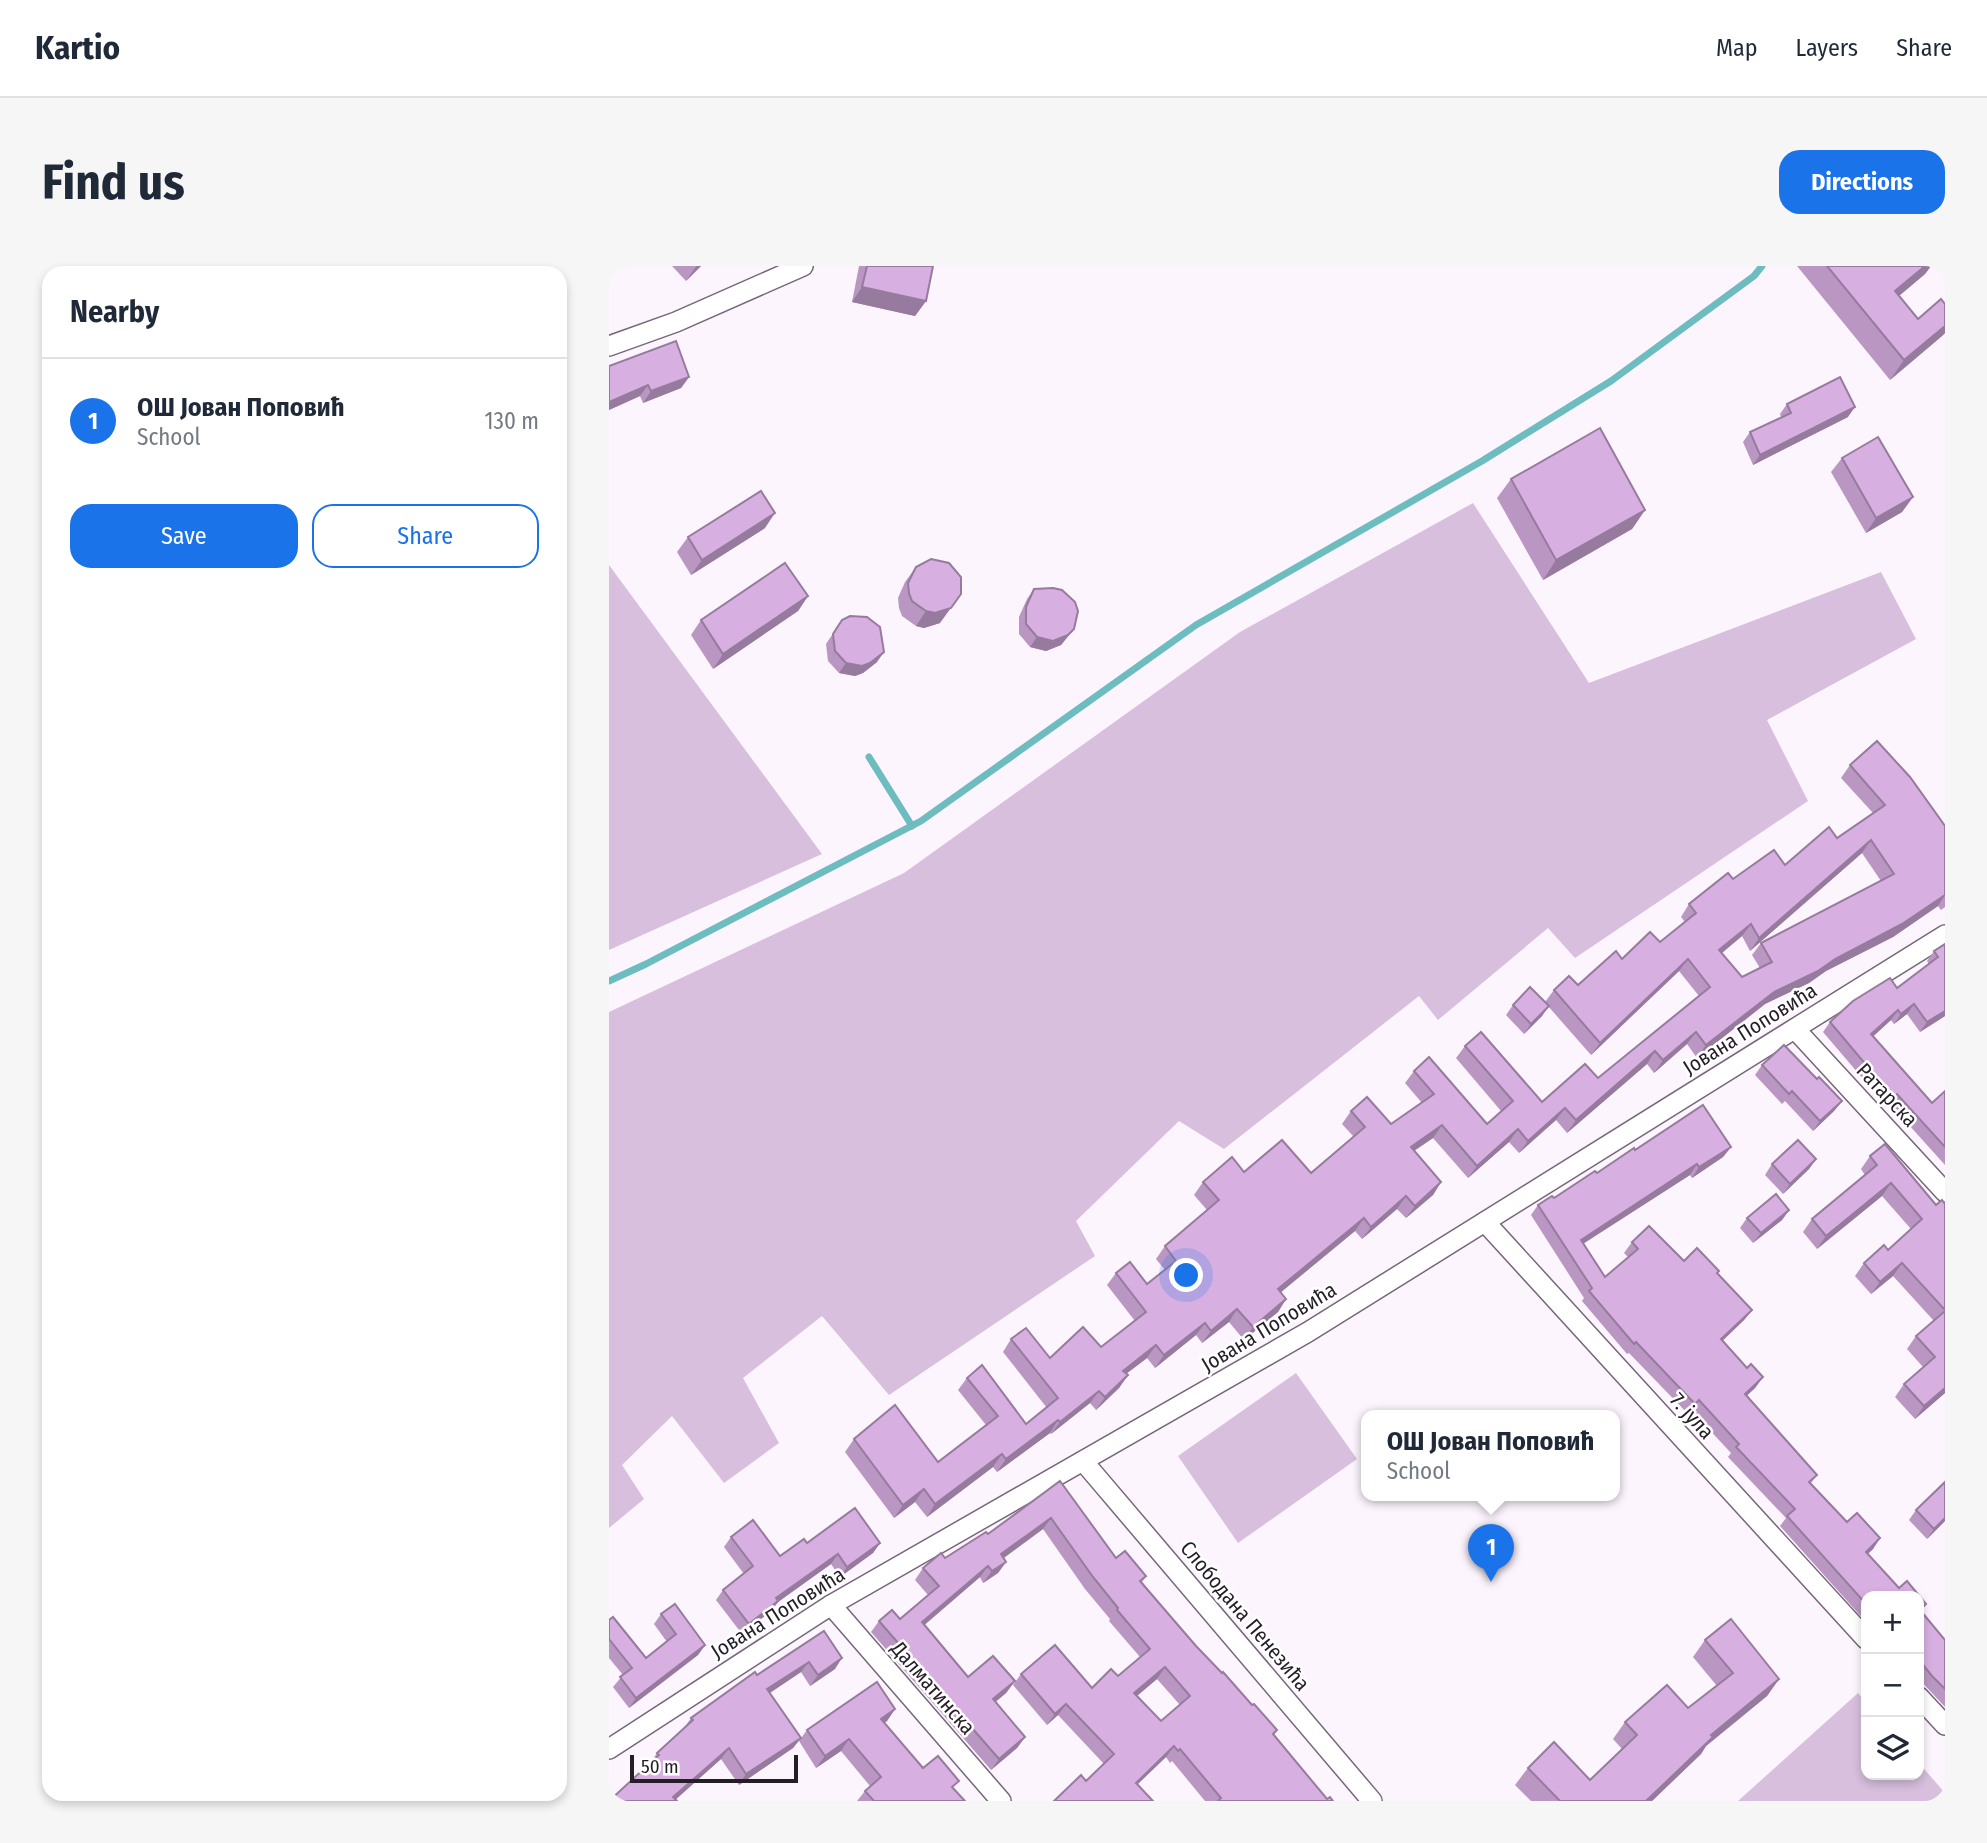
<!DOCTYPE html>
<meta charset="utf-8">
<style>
body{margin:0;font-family:"Fira Sans Condensed",sans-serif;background:#f6f6f7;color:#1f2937}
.controls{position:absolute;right:21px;bottom:21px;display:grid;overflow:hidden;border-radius:14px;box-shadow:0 4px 10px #0003}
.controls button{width:63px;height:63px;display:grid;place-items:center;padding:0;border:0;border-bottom:2px solid #e0e1e3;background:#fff;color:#1f2937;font:35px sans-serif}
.scale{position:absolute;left:21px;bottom:18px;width:168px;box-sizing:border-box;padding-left:7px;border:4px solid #251e27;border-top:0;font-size:19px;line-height:24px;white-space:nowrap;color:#251e27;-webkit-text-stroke:5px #fff;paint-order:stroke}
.you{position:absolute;left:578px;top:1010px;width:24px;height:24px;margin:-18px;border:5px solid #fff;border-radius:50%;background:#1a73e8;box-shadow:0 0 0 10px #1a73e833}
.badge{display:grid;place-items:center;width:46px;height:46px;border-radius:50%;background:#1a73e8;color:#fff;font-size:23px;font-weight:700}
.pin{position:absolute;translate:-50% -58px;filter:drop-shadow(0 2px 4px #0008)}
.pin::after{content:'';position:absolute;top:37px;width:24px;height:21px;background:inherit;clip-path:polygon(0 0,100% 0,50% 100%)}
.popup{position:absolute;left:752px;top:1144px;width:259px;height:91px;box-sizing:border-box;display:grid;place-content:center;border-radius:14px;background:#fff;filter:drop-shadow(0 2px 5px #0005);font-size:23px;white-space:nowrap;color:#747a83}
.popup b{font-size:26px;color:#1f2937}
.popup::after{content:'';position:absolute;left:50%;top:100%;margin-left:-14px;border:14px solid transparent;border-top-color:#fff}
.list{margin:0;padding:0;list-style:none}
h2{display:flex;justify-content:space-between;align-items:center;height:91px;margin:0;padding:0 28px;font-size:30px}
h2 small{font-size:23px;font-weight:400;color:#747a83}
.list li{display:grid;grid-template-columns:46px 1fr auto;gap:21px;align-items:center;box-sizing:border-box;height:126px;padding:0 28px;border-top:2px solid #e0e1e3}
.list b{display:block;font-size:26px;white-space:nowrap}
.list p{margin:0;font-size:23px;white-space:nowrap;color:#747a83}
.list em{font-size:23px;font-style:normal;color:#747a83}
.actions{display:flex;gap:14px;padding:21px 28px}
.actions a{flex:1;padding:16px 0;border:2px solid #1a73e8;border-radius:21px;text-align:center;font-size:24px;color:#1a73e8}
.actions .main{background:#1a73e8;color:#fff}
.icon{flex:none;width:38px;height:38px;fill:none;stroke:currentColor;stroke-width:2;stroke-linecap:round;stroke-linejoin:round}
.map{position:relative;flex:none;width:1336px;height:1535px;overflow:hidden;border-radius:21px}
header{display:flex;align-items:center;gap:42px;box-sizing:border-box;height:98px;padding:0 35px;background:#fff;border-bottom:2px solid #e0e1e3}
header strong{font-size:33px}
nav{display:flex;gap:38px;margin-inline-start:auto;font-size:24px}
.intro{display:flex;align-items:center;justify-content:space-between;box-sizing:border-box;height:168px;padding:0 42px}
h1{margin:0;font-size:49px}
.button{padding:18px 32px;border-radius:21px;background:#1a73e8;color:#fff;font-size:24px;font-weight:700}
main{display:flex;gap:42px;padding:0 42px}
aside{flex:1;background:#fff;border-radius:21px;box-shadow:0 4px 10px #0003}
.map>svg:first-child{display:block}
</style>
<header>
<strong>Kartio</strong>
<nav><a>Map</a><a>Layers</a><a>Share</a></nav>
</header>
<div class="intro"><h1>Find us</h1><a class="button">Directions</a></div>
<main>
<aside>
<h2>Nearby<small></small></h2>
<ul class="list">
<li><span class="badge">1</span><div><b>ОШ Јован Поповић</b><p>School</p></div><em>130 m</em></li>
</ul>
<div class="actions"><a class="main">Save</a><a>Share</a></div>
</aside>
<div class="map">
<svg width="1336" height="1535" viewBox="0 0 1336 1535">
<rect width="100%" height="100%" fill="#fdf5fe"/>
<g fill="#d7bfdd">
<path d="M864,237L980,417L1272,306L1307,373L1158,454L1199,535L966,692L939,662L829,754L810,730L615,883L570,855L467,955L486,990L280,1129L213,1050L134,1112L170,1177L115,1217L63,1150L13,1199L35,1233L0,1262V746L295,607L631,366Z"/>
<path d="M0,299L213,588L0,684Z"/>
<path d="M687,1107L748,1193L629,1277L569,1190Z"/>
<path d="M1249,1427L1257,1436V1509H1310V1497L1336,1527V1535H1129Z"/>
</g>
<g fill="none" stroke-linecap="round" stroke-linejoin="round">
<g stroke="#6cbcc0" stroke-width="7">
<path d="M260,491L303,560"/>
<path d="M0,715L37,698L312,555L587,359L873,195L1002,115L1145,10L1153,0"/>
</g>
<defs>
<g id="minor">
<path d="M0,80L67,56L194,0"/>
<path d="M1186,763L1336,926"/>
<path d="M876,956L1257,1373"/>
<path d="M474,1195L763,1535"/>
<path d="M222,1339L392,1535"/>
<path d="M1310,1431L1336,1459"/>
<path d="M0,1483L222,1339L699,1066L1336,669"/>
</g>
</defs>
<use href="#minor" stroke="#77667b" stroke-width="22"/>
<use href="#minor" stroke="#fff" stroke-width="19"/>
</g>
<g fill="#b997c2" fill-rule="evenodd">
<path d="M63,0H92L77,15Z"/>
<path d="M250,0H324L317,35L306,50L243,36Z"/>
<path d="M1188,0H1322L1316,8L1290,30L1309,53L1336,38V67L1333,70L1281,114Z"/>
<path d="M0,100L80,111L72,122L34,137L31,130L0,144Z"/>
<path d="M1178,138L1239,151L1144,199L1134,176L1141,166L1172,151L1171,148Z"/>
<path d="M1233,192L1304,231L1293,246L1257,267L1222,206Z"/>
<path d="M902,213L1036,244L1023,263L934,314L888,232Z"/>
<path d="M156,262L82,309L68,286L79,271Z"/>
<path d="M307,301L331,357L315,362L307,360L293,350L290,342L289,332L296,316Z"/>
<path d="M425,323L465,363L452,379L437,385L421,381L410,368V351L418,333Z"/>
<path d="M199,330L189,345L104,403L82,369L92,354Z"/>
<path d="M233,354L268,396L254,407L246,410L230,407L219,395L217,378Z"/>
<path d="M1241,499L1336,560V641L1332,644L1329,640L1284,671L1217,705L1200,717L1156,738L1088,792L1078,778L1045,807L1038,798L958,867L947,854L910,887L900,876L859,912L824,872L805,885L832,916L824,929L797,952L788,943L753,973L746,965L672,1026L677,1033L669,1046L635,1074L620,1056L593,1077L587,1069L546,1102L538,1092L517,1108L519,1109L510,1122L487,1144L481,1137L442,1168L441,1167L388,1206L384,1201L318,1251L306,1236L285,1252L236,1186L245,1173L329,1196L377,1159L349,1124L358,1112L417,1158L438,1142L394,1086L402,1073L441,1092L492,1081L526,1055L498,1019L507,1007L538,1018L556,1004L547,993L556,980L598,944L585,929L594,916L635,906L702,907L745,871L733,858L742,845L782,858L813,837L796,817L805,805L878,858L892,845L847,792L856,780L933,836L989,812L1090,730L1070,705L982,789L939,740L933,750L915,768L897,749L904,739L936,736L945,724L969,719L1013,693L1051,676L1076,656L1072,651L1080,638L1124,613L1176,599L1228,572L1264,547L1232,512ZM1253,587L1272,615L1152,677L1143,689L1151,702L1133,711L1113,687L1133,670L1141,685Z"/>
<path d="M1336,678V750L1311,766L1298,748L1285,758L1282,754L1264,770L1323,837L1336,825V899L1281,838L1278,841L1214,766L1221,756L1288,722L1320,698L1318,695L1325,685Z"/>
<path d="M1153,799L1208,813L1233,835L1225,845L1204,865L1176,835L1173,838L1146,809Z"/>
<path d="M1094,839L1122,881L1114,891L1083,912L1081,909L974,978L996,1011L1019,991L1015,987L1023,976L1040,960L1075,995L1088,982L1110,1005L1108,1008L1143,1044L1135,1054L1113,1075L1138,1102L1142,1098L1154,1111L1146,1122L1137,1130L1208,1209L1202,1217L1238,1256L1248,1247L1271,1272L1264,1283L1259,1288L1290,1322L1298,1315L1317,1338L1312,1346L1336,1374V1441L1310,1413V1330H1257V1356L1171,1260L1177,1252L1119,1191L1122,1187L1083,1145L1079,1148L1020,1087L1018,1088L973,1035L975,1032L922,949L929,939L943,930L945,932L986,905L988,907L1025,882L1026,884Z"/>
<path d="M1261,890L1327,939L1336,938V1127L1306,1153L1286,1131L1295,1118L1314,1101L1298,1083L1307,1070L1325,1055L1284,1010L1262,1028L1246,1010L1255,997L1279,984L1302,963L1273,930L1208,983L1194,966L1203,953L1256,909L1252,903Z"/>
<path d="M1207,893L1200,903L1174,928L1156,909L1163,898Z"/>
<path d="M1180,944L1173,954L1144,977L1131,962L1138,952Z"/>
<path d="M451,1215L507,1292L537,1310L533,1316L587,1380L668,1464L665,1469L718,1533L724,1535H596L563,1495L561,1497L557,1491L528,1519L477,1515L495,1498L449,1449L438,1459L404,1419L412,1408L483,1422L509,1410L531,1391L500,1355L501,1353L476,1323L434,1263L394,1292L397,1296L389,1307L374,1317L371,1311L315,1359L359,1411L406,1415L397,1427L386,1436L416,1471L408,1482L382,1504L262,1366L270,1355L291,1353L319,1329L306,1314L314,1302L336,1292L379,1268ZM548,1413L571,1439L552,1455L528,1430Z"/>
<path d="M1336,1216V1255L1318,1273L1300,1254L1307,1244Z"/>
<path d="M122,1271L171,1290L198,1277H271L264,1287L231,1311L222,1298L169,1336L162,1345L133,1368L107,1334L114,1324L135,1308L115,1281Z"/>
<path d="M52,1348L96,1379L89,1389L20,1442L4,1421L14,1409L0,1392V1354L37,1392L58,1376L45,1358Z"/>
<path d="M215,1365L226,1403L201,1420L192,1406L161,1427L192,1472L184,1482L130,1519L112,1493L66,1534L41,1498L48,1487L75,1462L82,1452Z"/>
<path d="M1096,1374L1170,1413L1158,1430L1097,1480L1092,1488L1043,1535H922L906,1519L919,1502L981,1514L1013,1483L1004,1473L1016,1456L1079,1442L1108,1420L1084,1391Z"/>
<path d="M286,1443L278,1455L275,1457L314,1502L345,1523L356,1535H248L256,1525L261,1520L232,1485L207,1502L190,1475L198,1464Z"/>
</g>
<g fill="#967b9e">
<path d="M88,0H92L77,15L86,2Z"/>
<path d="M1316,0H1322L1316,8L1272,45L1286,25Z"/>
<path d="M253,21L317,35L306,50L243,36Z"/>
<path d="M1336,60V67L1333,70L1281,114L1295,94Z"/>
<path d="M80,111L72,122L34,137L42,125Z"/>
<path d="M39,119L31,130L0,144V136Z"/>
<path d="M1246,141L1239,151L1144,199L1151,189Z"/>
<path d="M1304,231L1293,246L1257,267L1267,252Z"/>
<path d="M1036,244L1023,263L934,314L947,294Z"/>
<path d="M166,247L156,262L82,309L93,294Z"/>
<path d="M352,328L331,357L315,362L307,360L317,345Z"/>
<path d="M199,330L189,345L104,403L114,388Z"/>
<path d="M465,363L452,379L437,385L421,381L428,371Z"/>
<path d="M275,386L268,396L254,407L246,410L230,407L237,397Z"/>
<path d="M1262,574L1253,587L1141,685L1150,672Z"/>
<path d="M1336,629L1329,640L1284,671L1217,705L1200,717L1156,738L1088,792L1097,779L1165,726L1226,693Z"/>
<path d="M1142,658L1133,670L1102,696L1110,684Z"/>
<path d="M1079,693L1070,705L982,789L991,777Z"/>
<path d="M1305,738L1298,748L1285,758L1292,748Z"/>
<path d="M940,740L933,750L915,768L922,758Z"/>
<path d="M1289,744L1282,754L1256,778L1262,768Z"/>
<path d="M1336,745V750L1311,766L1318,756Z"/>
<path d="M1087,766L1078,778L1045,807L1054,794Z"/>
<path d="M1046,785L1038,798L958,867L967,854Z"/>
<path d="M1233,835L1225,845L1204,865L1211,855Z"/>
<path d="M956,842L947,854L910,887L919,875Z"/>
<path d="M833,859L824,872L793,893L802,881Z"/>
<path d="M909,863L900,876L859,912L868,900Z"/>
<path d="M1122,881L1114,891L1083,912L1090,901Z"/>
<path d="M1207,893L1200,903L1174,928L1181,918Z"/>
<path d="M1088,898L1081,909L964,984L972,974Z"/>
<path d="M832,916L824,929L797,952L806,940Z"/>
<path d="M1282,917L1273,930L1208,983L1217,970Z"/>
<path d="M797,930L788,943L753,973L762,961Z"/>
<path d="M1180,944L1173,954L1144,977L1152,967Z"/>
<path d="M755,952L746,965L660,1036L669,1023Z"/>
<path d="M1293,997L1284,1010L1262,1028L1271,1016Z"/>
<path d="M677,1033L669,1046L635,1074L644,1061Z"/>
<path d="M628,1043L620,1056L593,1077L602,1065Z"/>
<path d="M1143,1044L1135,1054L1104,1084L1112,1073Z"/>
<path d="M596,1057L587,1069L546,1102L555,1089Z"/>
<path d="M547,1079L538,1092L505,1117L514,1105Z"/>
<path d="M519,1109L510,1122L487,1144L496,1131Z"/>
<path d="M1154,1111L1146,1122L1128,1139L1136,1128Z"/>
<path d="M1336,1122V1127L1306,1153L1315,1140Z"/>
<path d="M490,1125L481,1137L442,1168L451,1156Z"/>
<path d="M449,1154L441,1167L388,1206L397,1193Z"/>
<path d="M393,1188L384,1201L318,1251L326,1238Z"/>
<path d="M315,1223L306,1236L285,1252L294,1239Z"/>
<path d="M442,1252L434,1263L384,1300L392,1288Z"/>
<path d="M1336,1252V1255L1318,1273L1325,1263Z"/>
<path d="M1271,1272L1264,1283L1249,1296L1257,1286Z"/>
<path d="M271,1277L264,1287L231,1311L238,1301Z"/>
<path d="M229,1288L222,1298L169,1336L162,1345L133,1368L140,1358L167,1332Z"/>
<path d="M397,1296L389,1307L374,1317L383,1305Z"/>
<path d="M379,1300L371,1311L305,1368L313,1356Z"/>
<path d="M96,1379L89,1389L20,1442L27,1432Z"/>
<path d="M233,1392L226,1403L201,1420L209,1409Z"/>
<path d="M200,1396L192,1406L150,1434L158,1423Z"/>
<path d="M556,1401L548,1413L517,1439L525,1427Z"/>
<path d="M1170,1413L1158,1430L1097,1480L1092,1488L1043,1535H1037L1102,1469Z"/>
<path d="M406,1415L397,1427L376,1445L384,1433Z"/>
<path d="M457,1438L449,1449L438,1459L446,1448Z"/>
<path d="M286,1443L278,1455L264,1465L272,1453Z"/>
<path d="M416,1471L408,1482L382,1504L390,1493Z"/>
<path d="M192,1472L184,1482L130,1519L137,1508Z"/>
<path d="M240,1473L232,1485L207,1502L216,1490Z"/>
<path d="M565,1480L557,1491L518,1528L527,1517Z"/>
<path d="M120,1482L112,1493L65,1535L64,1531Z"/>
</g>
<g fill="#d7b0e1" stroke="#967b9e" stroke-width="2" fill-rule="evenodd">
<path d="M258,0H324L317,35L253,21Z"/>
<path d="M1218,0H1316L1286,25L1309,53L1332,33L1336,38V60L1295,94Z"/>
<path d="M67,75L80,111L42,125L39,119L0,136V100Z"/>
<path d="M1231,111L1246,141L1151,189L1141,166L1182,147L1178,138Z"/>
<path d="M991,162L1036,244L947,294L902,213Z"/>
<path d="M1269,171L1304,231L1267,252L1233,192Z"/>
<path d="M152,225L166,247L93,294L79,271Z"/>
<path d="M322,293L340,297L352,311V328L342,342L326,347L317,345L303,335L300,327L299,317L307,301Z"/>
<path d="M176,297L199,330L114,388L92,354Z"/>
<path d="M444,322L453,324L466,336L469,345L465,363L459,369L444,375L428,371L417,358V341L425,323Z"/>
<path d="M241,350L258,351L271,361L275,386L261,397L253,400L237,397L226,385L224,368L233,354Z"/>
<path d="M1268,475L1301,511L1336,560V629L1293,658L1226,693L1209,705L1165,726L1097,779L1087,766L1054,794L1046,785L967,854L956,842L919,875L909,863L868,900L833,859L802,881L832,916L806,940L797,930L762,961L755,952L669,1023L677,1033L644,1061L628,1043L602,1065L596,1057L555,1089L547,1079L514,1105L519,1109L496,1131L490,1125L451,1156L449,1154L397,1193L393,1188L326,1238L315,1223L294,1239L245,1173L286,1139L329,1196L389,1150L358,1112L373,1099L417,1158L449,1132L402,1073L417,1062L441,1092L474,1061L492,1081L537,1046L507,1007L521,996L538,1018L567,995L556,980L610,934L594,916L623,891L635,906L673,874L702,907L756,861L742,845L758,831L782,858L825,828L805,805L820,791L878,858L904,835L856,780L872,766L933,836L976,798L989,812L1101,721L1079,693L991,777L945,724L960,710L969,719L1007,685L1013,693L1041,666L1051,676L1087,647L1080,638L1119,607L1124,613L1165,584L1176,599L1220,561L1228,572L1276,539L1241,499ZM1262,574L1285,608L1152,677L1163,696L1133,711L1110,684L1142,658L1150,672Z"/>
<path d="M1336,678V745L1318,756L1305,738L1292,748L1289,744L1262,768L1323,837L1336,825V881L1288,828L1284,831L1221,756L1244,735L1281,712L1288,722L1329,691L1325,685Z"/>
<path d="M921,721L940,740L922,758L904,739Z"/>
<path d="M1175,779L1208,813L1210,811L1233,835L1211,855L1183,825L1180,828L1153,799Z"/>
<path d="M1094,839L1122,881L1090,901L1088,898L972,974L996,1011L1029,983L1023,976L1040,960L1075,995L1088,982L1110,1005L1108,1007L1143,1044L1112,1073L1138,1102L1142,1098L1154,1111L1136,1128L1208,1209L1200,1216L1238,1256L1248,1247L1271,1272L1257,1286L1290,1322L1298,1315L1317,1338L1311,1344L1336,1374V1423L1323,1410L1310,1394V1330H1257V1338L1178,1250L1186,1243L1127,1181L1130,1178L1090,1134L1086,1138L1027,1076L1025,1078L980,1025L983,1022L929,939L943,930L945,932L986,905L988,907L1025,882L1026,884Z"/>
<path d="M1189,874L1207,893L1181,918L1163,898Z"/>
<path d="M1276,878L1327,939L1333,934L1336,938V1044L1293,997L1271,1016L1255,997L1275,979L1279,984L1313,953L1282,917L1217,970L1203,953L1268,899L1261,890Z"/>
<path d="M1167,928L1180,944L1152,967L1138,952Z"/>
<path d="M1336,1045V1122L1315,1140L1295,1118L1326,1091L1307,1070Z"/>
<path d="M451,1215L507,1292L516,1285L537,1310L531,1315L587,1380L613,1407L614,1406L643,1439L645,1438L668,1464L664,1468L718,1533L721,1531L724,1535H609L612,1532L571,1483L569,1485L565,1480L527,1517L544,1535H445L472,1509L477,1515L505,1488L457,1438L446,1448L412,1408L446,1379L483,1422L502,1403L509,1410L541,1383L508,1344L509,1342L484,1311L442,1252L392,1288L397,1296L383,1305L379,1300L313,1356L359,1411L384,1390L406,1415L384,1433L416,1471L390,1493L270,1355L283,1344L291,1353L330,1320L314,1302L332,1287L336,1292L377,1266L379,1268ZM556,1401L581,1430L552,1455L525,1427Z"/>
<path d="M1336,1216V1252L1325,1263L1307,1244Z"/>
<path d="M246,1242L271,1277L238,1301L229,1288L167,1332L169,1335L140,1358L114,1324L144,1300L122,1271L144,1254L171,1290L195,1273L198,1277Z"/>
<path d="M66,1338L96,1379L27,1432L11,1411L23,1402L0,1373V1354L4,1351L37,1392L67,1368L52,1348Z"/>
<path d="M1122,1353L1170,1413L1102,1469L1104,1471L1037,1535H951L919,1502L945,1476L981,1514L1028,1469L1016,1456L1058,1419L1079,1442L1124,1407L1096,1374Z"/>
<path d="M215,1365L233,1392L209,1409L200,1396L158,1423L192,1472L137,1508L120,1482L64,1531L68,1535H0L50,1489L48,1487L84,1454L82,1452L146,1406L148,1409Z"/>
<path d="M268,1416L286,1443L272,1453L314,1502L329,1490L350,1515L343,1521L356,1535H265L256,1525L272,1511L240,1473L216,1490L198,1464Z"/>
</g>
<g text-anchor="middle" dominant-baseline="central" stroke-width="5" stroke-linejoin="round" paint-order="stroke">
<g font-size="21" fill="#251e27" stroke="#fff">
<text transform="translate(1141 763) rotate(-32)">Јована Поповића</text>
<text transform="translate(1278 829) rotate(47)">Ратарска</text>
<text transform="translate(660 1061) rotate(-31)">Јована Поповића</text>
<text transform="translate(1083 1150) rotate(48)">7. јула</text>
<text transform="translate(169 1347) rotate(-32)">Јована Поповића</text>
<text transform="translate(636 1350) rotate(50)">Слободана Пенезића</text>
<text transform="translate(324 1422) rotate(49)">Далматинска</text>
</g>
</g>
</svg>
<div class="controls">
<button>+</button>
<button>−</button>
<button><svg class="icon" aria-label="layers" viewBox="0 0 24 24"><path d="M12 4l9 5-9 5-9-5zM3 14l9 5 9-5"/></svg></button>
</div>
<div class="scale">50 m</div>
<div class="you"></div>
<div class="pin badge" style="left:882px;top:1316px">1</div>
<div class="popup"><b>ОШ Јован Поповић</b>School</div>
</div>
</main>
